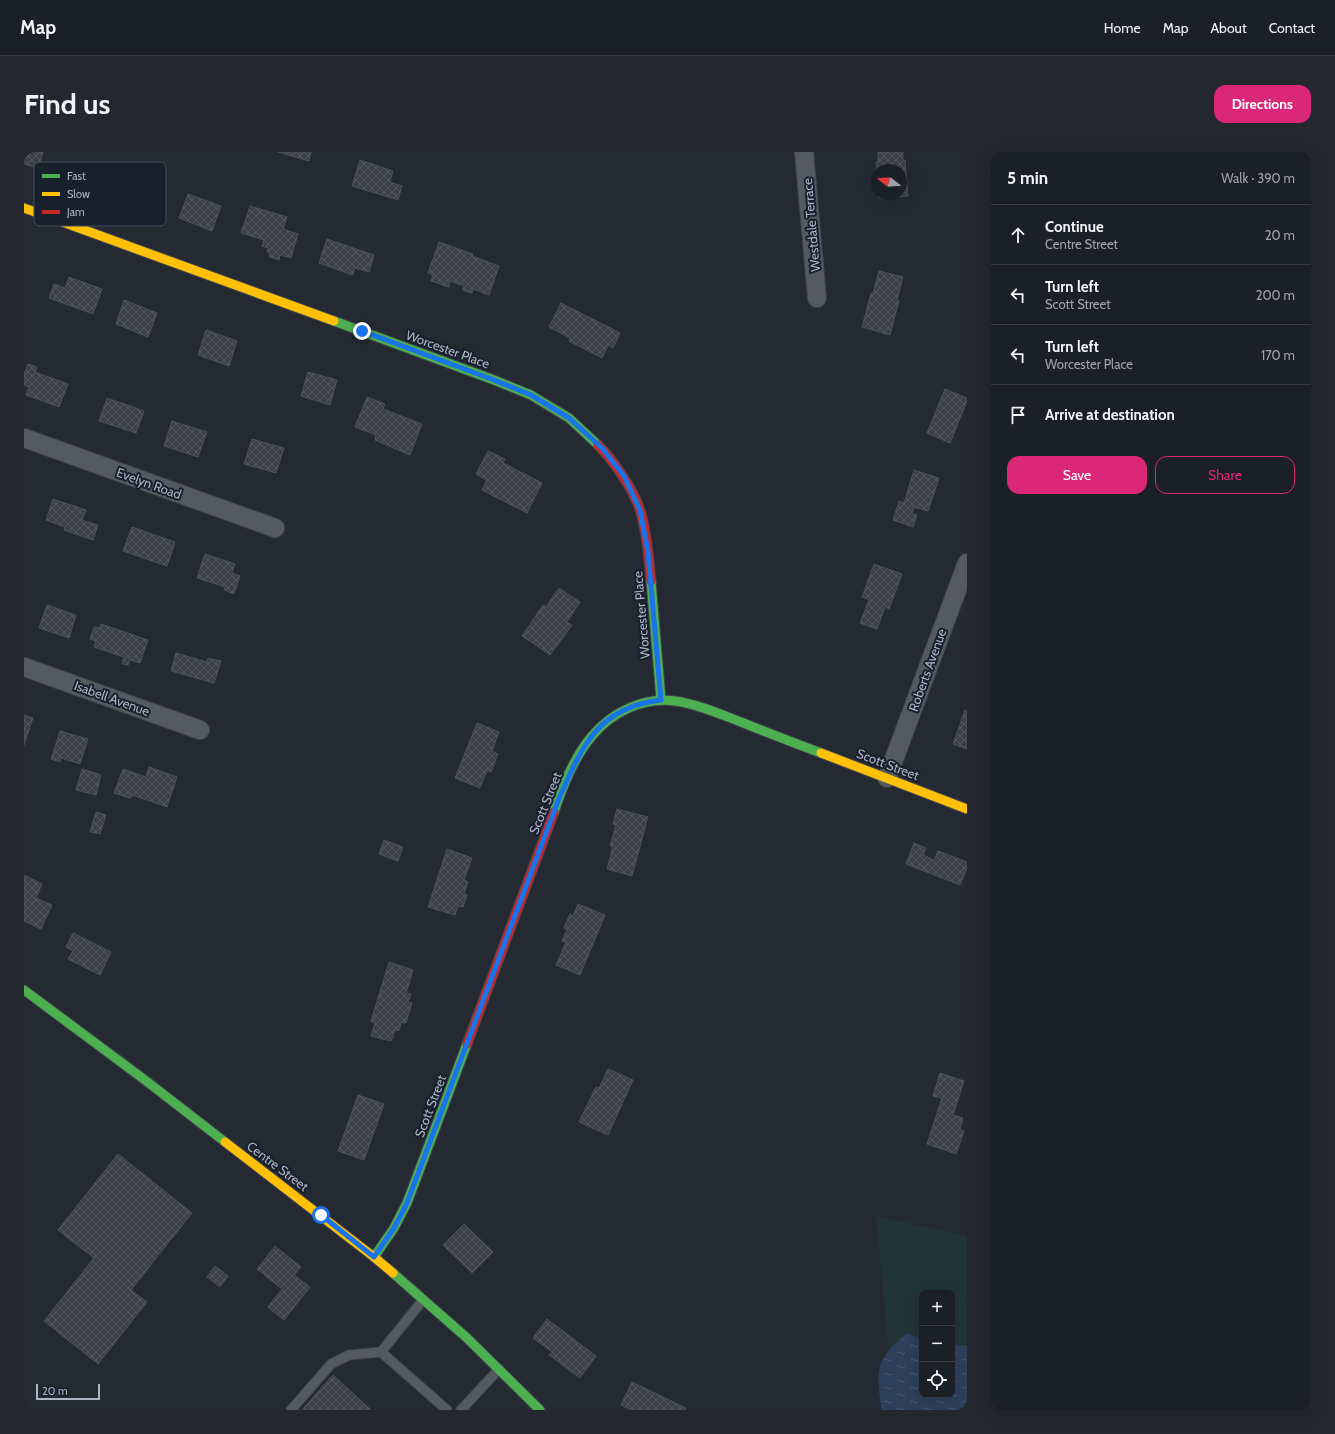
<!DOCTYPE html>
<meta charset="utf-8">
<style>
body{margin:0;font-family:Cabin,sans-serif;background:#24272e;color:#f1f3f6}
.controls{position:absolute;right:12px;bottom:12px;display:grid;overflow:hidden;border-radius:8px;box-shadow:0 4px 16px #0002}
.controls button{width:36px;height:36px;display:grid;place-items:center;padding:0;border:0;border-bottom:1px solid #393d43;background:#1b1f26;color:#f1f3f6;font:20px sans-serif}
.compass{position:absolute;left:847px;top:12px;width:36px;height:36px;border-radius:50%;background:#1b1f26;box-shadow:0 4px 16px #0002;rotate:287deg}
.scale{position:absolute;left:12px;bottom:10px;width:64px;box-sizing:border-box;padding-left:4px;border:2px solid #acb5c6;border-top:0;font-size:11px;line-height:14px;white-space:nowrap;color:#acb5c6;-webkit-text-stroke:3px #18202d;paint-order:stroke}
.stop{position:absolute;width:12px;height:12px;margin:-9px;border:3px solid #1a73e8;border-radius:50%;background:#fff}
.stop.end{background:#1a73e8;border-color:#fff;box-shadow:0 1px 4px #0008}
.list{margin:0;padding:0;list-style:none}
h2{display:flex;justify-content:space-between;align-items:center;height:52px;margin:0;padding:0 16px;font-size:17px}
h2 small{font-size:13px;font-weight:400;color:#a0a2a7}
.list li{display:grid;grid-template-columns:26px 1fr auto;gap:12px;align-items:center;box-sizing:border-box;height:60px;padding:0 16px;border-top:1px solid #393d43}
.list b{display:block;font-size:15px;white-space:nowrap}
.list p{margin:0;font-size:13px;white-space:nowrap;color:#a0a2a7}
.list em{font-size:13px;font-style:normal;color:#a0a2a7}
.actions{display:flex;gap:8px;padding:12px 16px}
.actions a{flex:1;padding:9px 0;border:1px solid #db2777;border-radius:12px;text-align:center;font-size:14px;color:#db2777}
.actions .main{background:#db2777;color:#fff}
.icon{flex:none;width:22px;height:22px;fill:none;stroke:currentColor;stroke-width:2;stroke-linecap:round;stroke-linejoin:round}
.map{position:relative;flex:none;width:943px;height:1258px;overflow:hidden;border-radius:12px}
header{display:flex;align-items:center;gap:24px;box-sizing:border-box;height:56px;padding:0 20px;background:#1b1f26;border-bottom:1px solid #393d43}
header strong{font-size:19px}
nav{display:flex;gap:22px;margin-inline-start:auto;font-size:14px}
.intro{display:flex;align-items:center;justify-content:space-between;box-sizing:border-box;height:96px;padding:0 24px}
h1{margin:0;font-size:28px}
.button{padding:10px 18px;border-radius:12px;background:#db2777;color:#fff;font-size:14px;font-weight:700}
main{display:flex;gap:24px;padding:0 24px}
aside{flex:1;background:#1b1f26;border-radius:12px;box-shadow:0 4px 16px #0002}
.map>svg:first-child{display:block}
</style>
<header>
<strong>Map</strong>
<nav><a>Home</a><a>Map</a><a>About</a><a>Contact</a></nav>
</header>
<div class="intro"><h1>Find us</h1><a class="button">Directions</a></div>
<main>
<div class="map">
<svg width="943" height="1258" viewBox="0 0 943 1258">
<defs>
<pattern id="water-ripples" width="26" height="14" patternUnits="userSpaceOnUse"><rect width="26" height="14" fill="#2d3f5b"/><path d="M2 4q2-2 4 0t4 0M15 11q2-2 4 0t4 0" fill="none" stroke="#495871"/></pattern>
<pattern id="building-cross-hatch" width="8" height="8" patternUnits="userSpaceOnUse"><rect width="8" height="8" fill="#3c4049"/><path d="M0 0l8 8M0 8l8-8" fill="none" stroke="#565962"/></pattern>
</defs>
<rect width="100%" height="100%" fill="#242932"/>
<path fill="#213438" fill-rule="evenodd" d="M852,1064L943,1084V1258H870ZM898,1141H928V1243H898Z"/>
<path fill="url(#water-ripples)" d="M883,1181L898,1187V1243H928V1192L943,1194V1258H857V1254C852,1213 852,1209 883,1181Z"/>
<g fill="url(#building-cross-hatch)" stroke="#4b515a">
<path d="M0,0H19L14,16L0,12Z"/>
<path d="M254,0H287L285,9Z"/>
<path d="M854,0H879V8H881L884,44L855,46V42H877V18H853V19L852,10H854Z"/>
<path d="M336,8L369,19L366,30L378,34L374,48L328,34Z"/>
<path d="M164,42L197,54L188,79L155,66Z"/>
<path d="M226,54L263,65L259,77L274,82L267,106L256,103L255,108L245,105L246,100H243L244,96L238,94L240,88L217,81Z"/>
<path d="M303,87L350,103L345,120L331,116L329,123L295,111Z"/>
<path d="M415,90L449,102L448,104L475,114L465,143L449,137L448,141L438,138L440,134L426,129L425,135L407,129L409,123L404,121Z"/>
<path d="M855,119L879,125L873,148L875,149L866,183L838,175L847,141H849Z"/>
<path d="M45,125L78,137L69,162L25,146L30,132L41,136Z"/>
<path d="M100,148L133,161L124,185L92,172Z"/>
<path d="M537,151L596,181L589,196L584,193L578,206L545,189L546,186L525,175Z"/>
<path d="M182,178L213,189L205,214L174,203Z"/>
<path d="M4,212L13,215L11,220L44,232L35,255L2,243L5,235L0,233V222Z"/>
<path d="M284,220L313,228L306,253L277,244Z"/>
<path d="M921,237L943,246V249L926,291L903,281Z"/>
<path d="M343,245L361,252L359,257L398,272L386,303L351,288L352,283L331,275Z"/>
<path d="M83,246L120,259L112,281L75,269Z"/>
<path d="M148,269L183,280L174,305L140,294Z"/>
<path d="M228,287L260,296L252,321L220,312Z"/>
<path d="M464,299L481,307L479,311L518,331L503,361L458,338L463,328L452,322Z"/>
<path d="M890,318L915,326L904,359L890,355L888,362L893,363L889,375L869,368L875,349L880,351Z"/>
<path d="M29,347L62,358L58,368L74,373L69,388L40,378L41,375L22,368Z"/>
<path d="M108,375L151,390L143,414L99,399Z"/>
<path d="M181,402L211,412L208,421L216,424L210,442L200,438L201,435L173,426Z"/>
<path d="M850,412L878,422L865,457L861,455L853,477L836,471L845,448L838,445Z"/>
<path d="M535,436L556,450L543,470L548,473L526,503L498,484L519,453L522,455Z"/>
<path d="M23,453L52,463L45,486L15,476Z"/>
<path d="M77,472L124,488L116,511L106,508L104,513L98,512L100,505L70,495L72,489L66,487L70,475L76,476Z"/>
<path d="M152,501L183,510L184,506L197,509L190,531L147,519Z"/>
<path d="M941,558L943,559V597L929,592Z"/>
<path d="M0,563L9,566L0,593Z"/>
<path d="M453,571L475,580L468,599L474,602L467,620L463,618L456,636L431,626Z"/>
<path d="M36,579L64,587L56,612L37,606L36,610L27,607Z"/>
<path d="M125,615L153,625L143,655L108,643L106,646L90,641L99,617L122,625Z"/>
<path d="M58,617L77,623L72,643L52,638Z"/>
<path d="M593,657L624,665L608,724L583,717L589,694H586L592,673L589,672Z"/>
<path d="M72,660L82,663L76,682L66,680Z"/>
<path d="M360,688L379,695L374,709L355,702Z"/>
<path d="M890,691L902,696L899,703L910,708L914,699L943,710V716L936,733L882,712Z"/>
<path d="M423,697L448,706L440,728L444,730L440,742L443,743L439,755L434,754L431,763L404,755Z"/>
<path d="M0,723L18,732L12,746L28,753L17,777L0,769Z"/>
<path d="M554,752L581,763L556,823L532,813L542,790L538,789L543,778L540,776L546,762L549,764Z"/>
<path d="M49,781L87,800L76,823L44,807L49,799L42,795Z"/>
<path d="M365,810L389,818L382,841L387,842L384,850L388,851L382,871L377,870L375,879L371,878L367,889L347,884L351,871L347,869Z"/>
<path d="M584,917L609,928L584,983L555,970L572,935L575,936Z"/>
<path d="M916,921L940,929L929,963L939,966L936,977L940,979L932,1002L903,992L918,946L909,944Z"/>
<path d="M334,943L360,952L340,1008L314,999Z"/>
<path d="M94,1002L168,1061L107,1138L123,1150L74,1212L20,1169L70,1106L34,1078Z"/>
<path d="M440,1072L469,1100L448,1121L419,1093Z"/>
<path d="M251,1094L277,1115L270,1123L286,1135L260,1168L244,1155L258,1137L233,1117Z"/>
<path d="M191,1114L204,1124L196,1135L183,1125Z"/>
<path d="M523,1167L572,1204L556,1226L525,1203L528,1200L509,1186Z"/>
<path d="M309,1223L347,1258H278Z"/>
<path d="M608,1230L662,1256L661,1258H607L597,1253Z"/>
</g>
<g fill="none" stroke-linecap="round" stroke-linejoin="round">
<defs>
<g id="lane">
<path d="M399,1148L357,1200L423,1258"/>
<path d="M267,1258L307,1212L325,1203L357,1200"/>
<path d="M437,1258L475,1217"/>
</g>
<g id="street">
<path d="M780,0L793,146"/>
<path d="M0,286L251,376"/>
<path d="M0,515L176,578"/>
<path d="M863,626L943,411"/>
</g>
<g id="fast">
<path d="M310,169L470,228L507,243L545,266L574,293"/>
<path d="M627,429L637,548"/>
<path d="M530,660C539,634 550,605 568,584C588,560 619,545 651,549C673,552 696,562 717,570C744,581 770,591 797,601"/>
<path d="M0,838L121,928L201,990"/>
<path d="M350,1105L370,1076L383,1051L443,892"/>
<path d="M369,1121L443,1186L516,1258"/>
</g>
<g id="slow">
<path d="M0,56L310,169"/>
<path d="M797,601L943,657"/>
<path d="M201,990L350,1105L369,1121"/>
</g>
<g id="jam">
<path d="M574,293C590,309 609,337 616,358C623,379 625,408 627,429"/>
<path d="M443,892L530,660"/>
</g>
</defs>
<use href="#lane" stroke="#40444c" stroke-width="11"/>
<use href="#street" stroke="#40444c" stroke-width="20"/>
<use href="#fast" stroke="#40444c" stroke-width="11"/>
<use href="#slow" stroke="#40444c" stroke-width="11"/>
<use href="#jam" stroke="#40444c" stroke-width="11"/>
<use href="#lane" stroke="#545962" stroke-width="9"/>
<use href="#street" stroke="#545962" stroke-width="18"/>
<use href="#fast" stroke="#4caf50" stroke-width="9"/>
<use href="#slow" stroke="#ffc107" stroke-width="9"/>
<use href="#jam" stroke="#c62828" stroke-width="9"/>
</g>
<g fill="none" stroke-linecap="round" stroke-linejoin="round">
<path stroke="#1a73e8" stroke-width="5" d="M297,1063L350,1105L370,1076L383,1051L534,649C557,596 573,555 637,548L624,400L616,358L600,324L578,296L545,266L507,243L470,228L338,179"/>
</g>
<g text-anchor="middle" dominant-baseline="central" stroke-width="4" stroke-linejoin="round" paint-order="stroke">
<g font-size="13" fill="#acb5c6" stroke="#18202d">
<text transform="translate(787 73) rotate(-95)">Westdale Terrace</text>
<text transform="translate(424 197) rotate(20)">Worcester Place</text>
<text transform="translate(125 331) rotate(20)">Evelyn Road</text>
<text transform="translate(617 463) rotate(-95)">Worcester Place</text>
<text transform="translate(903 518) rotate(-70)">Roberts Avenue</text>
<text transform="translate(88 546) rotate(20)">Isabell Avenue</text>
<text transform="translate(864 612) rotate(21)">Scott Street</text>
<text transform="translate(521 651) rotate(-68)">Scott Street</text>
<text transform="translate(406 954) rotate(-69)">Scott Street</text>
<text transform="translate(254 1014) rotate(37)">Centre Street</text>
</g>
</g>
<rect x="10" y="10" width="132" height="64" rx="6" fill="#18202d" stroke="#444d5b" stroke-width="1"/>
<rect x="18" y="22" width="18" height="4" fill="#4caf50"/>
<rect x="18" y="40" width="18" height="4" fill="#ffc107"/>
<rect x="18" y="58" width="18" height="4" fill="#c62828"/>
<g font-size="11" fill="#acb5c6">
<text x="43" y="28">Fast</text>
<text x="43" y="46">Slow</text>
<text x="43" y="64">Jam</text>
</g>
</svg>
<div class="controls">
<button>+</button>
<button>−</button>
<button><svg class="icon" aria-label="locate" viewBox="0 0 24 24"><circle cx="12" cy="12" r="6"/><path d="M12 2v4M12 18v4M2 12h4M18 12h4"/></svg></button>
</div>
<svg class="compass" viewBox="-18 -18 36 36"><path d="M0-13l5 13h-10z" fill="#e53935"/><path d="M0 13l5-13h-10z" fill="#a0a2a7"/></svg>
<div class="scale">20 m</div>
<div class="stop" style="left:297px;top:1063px"></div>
<div class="stop end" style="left:338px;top:179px"></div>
</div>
<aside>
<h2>5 min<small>Walk · 390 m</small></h2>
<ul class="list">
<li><svg class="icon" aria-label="ahead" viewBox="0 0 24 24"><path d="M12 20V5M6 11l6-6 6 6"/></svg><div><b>Continue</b><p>Centre Street</p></div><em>20 m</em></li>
<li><svg class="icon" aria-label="left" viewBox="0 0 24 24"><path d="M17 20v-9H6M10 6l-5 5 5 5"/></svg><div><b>Turn left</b><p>Scott Street</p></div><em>200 m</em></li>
<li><svg class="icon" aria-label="left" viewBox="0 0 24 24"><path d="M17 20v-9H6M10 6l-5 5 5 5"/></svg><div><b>Turn left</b><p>Worcester Place</p></div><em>170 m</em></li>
<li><svg class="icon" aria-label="arrive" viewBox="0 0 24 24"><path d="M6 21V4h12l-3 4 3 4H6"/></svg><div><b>Arrive at destination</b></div></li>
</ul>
<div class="actions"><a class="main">Save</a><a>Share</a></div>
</aside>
</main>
